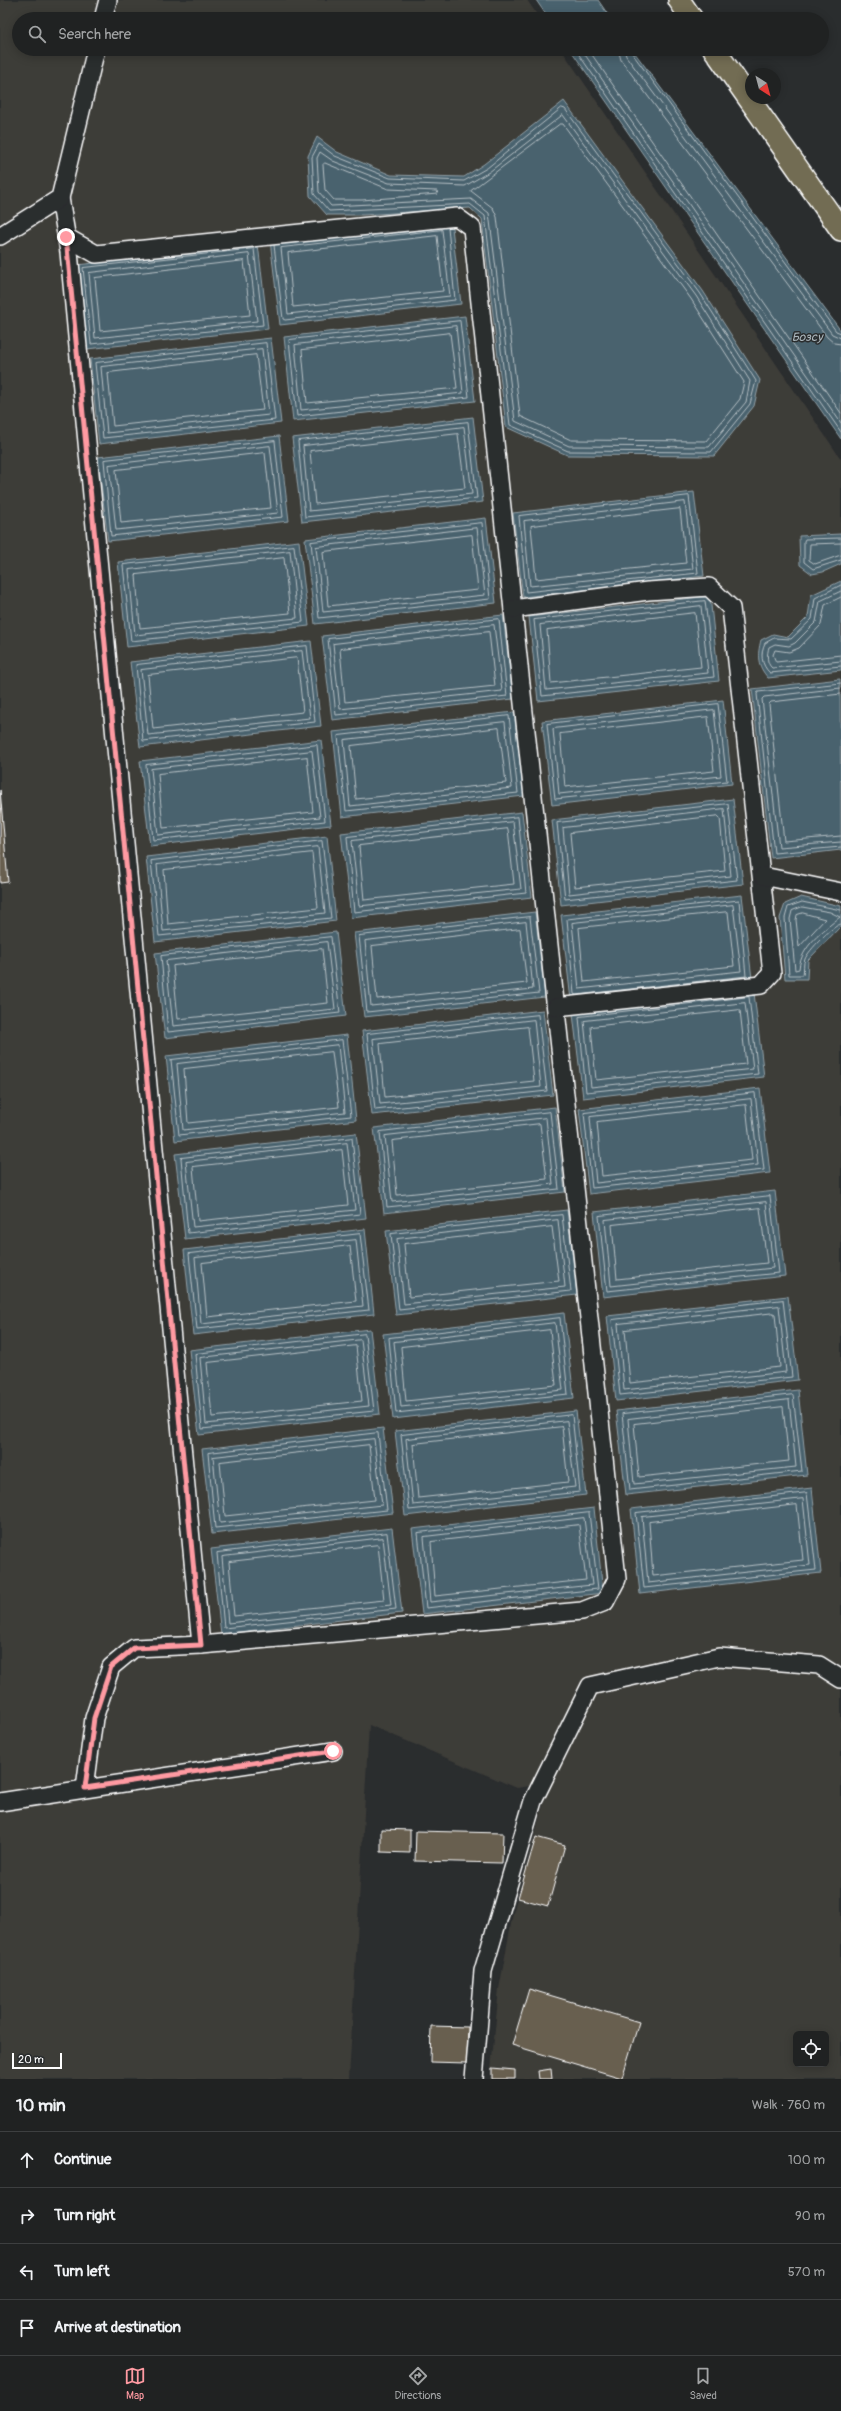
<!DOCTYPE html>
<meta charset="utf-8">
<style>
body{margin:0;font-family:Pangolin,sans-serif;background:#2d2f2f;color:#f1f3f6}
.controls{position:absolute;right:12px;bottom:12px;display:grid;overflow:hidden;border-radius:6px;box-shadow:0 2px 10px #0003}
.controls button{width:36px;height:36px;display:grid;place-items:center;padding:0;border:0;border-bottom:1px solid #3d3f40;background:#202222;color:#f1f3f6;font:20px sans-serif}
.compass{position:absolute;left:745px;top:68px;width:36px;height:36px;border-radius:50%;background:#202222;box-shadow:0 2px 10px #0003;rotate:144deg}
.scale{position:absolute;left:12px;bottom:10px;width:50px;box-sizing:border-box;padding-left:4px;border:2px solid #fff;border-top:0;font-size:11px;line-height:14px;white-space:nowrap;color:#fff;-webkit-text-stroke:3px #2a2d2e;paint-order:stroke}
.stop{position:absolute;width:12px;height:12px;margin:-9px;border:3px solid #ff9aa2;border-radius:50%;background:#fff}
.stop.end{background:#ff9aa2;border-color:#fff;box-shadow:0 1px 4px #0008}
.list{margin:0;padding:0;list-style:none}
h2{display:flex;justify-content:space-between;align-items:center;height:52px;margin:0;padding:0 16px;font-size:17px}
h2 small{font-size:13px;font-weight:400;color:#a2a4a5}
.list li{display:grid;grid-template-columns:26px 1fr auto;gap:12px;align-items:center;box-sizing:border-box;height:56px;padding:0 16px;border-top:1px solid #3d3f40}
.list b{display:block;font-size:15px;white-space:nowrap}
.list em{font-size:13px;font-style:normal;color:#a2a4a5}
.icon{flex:none;width:22px;height:22px;fill:none;stroke:currentColor;stroke-width:2;stroke-linecap:round;stroke-linejoin:round}
.map{position:relative;flex:none;width:841px;height:2079px;overflow:hidden}
.search{position:absolute;background:#202222;box-shadow:0 2px 10px #0003;left:12px;right:12px;top:12px;height:44px;display:flex;align-items:center;gap:10px;box-sizing:border-box;padding:0 14px;border-radius:22px;color:#a2a4a5;font-size:15px}
.sheet{height:276px;background:#202222}
nav{display:flex;justify-content:space-around;align-items:center;box-sizing:border-box;height:56px;border-top:1px solid #3d3f40;background:#202222;font-size:11px;color:#a2a4a5}
nav a{display:grid;justify-items:center;gap:2px}
nav .on{color:#ff9aa2}
.map>svg:first-child{display:block}
</style>
<div class="map">
<svg width="841" height="2079" viewBox="0 0 841 2079">
<rect width="100%" height="100%" fill="#2a2d2e"/>
<filter id="ink" filterUnits="userSpaceOnUse"><feTurbulence type="fractalNoise" baseFrequency=".025" numOctaves="2"/><feDisplacementMap in="SourceGraphic" scale="8" xChannelSelector="R" yChannelSelector="G"/><feConvolveMatrix kernelMatrix="1 2 1 2 8 2 1 2 1" color-interpolation-filters="sRGB"/></filter>
<g filter="url(#ink)">
<path fill="#3d3c38" fill-rule="evenodd" d="M0,0H527L540,19H19V49H561L841,459V2079H490L499,1989L513,1913L544,1801L525,1794L530,1786L517,1788L369,1725L349,2079H0ZM796,2034H826V2064H796Z"/>
<g fill="#49626e" stroke="#92a1a8">
<path d="M536,0H598L611,19H549Z"/>
<path d="M570,49H632L841,331V439Z"/>
<path d="M564,101L703,291L760,380L754,406L714,456L567,455L506,427L482,219L470,208L362,215H327L310,196L308,156L317,137L337,152L391,175L464,177L484,164Z"/>
<path d="M451,219L461,304L280,325L270,240Z"/>
<path d="M258,244L268,329L87,349L77,265Z"/>
<path d="M465,316L475,401L293,421L284,337Z"/>
<path d="M271,338L281,423L99,444L90,359Z"/>
<path d="M473,417L483,502L302,522L292,438Z"/>
<path d="M279,436L289,521L108,541L98,457Z"/>
<path d="M694,492L704,576L523,597L513,513Z"/>
<path d="M486,518L496,603L315,624L305,539Z"/>
<path d="M841,534V564L823,572L812,574L800,565L799,536Z"/>
<path d="M299,541L309,626L127,647L118,562Z"/>
<path d="M841,581V670L768,678C757,665 757,656 761,640L773,634L788,637L808,617L811,595Z"/>
<path d="M710,596L719,681L538,701L529,617Z"/>
<path d="M503,615L513,699L332,720L322,636Z"/>
<path d="M311,641L321,726L140,747L130,662Z"/>
<path d="M840,679L841,850L771,858L752,689Z"/>
<path d="M723,700L732,784L552,805L542,721Z"/>
<path d="M514,712L524,796L342,817L333,732Z"/>
<path d="M321,740L331,825L150,846L140,761Z"/>
<path d="M733,799L743,884L561,905L552,820Z"/>
<path d="M522,812L532,897L351,918L341,833Z"/>
<path d="M327,836L336,921L155,942L146,857Z"/>
<path d="M742,895L752,979L571,1000L561,915Z"/>
<path d="M801,897L841,906V926L808,960L807,979H785L780,918L785,904Z"/>
<path d="M535,912L545,997L364,1017L354,933Z"/>
<path d="M336,932L346,1016L165,1038L155,953Z"/>
<path d="M754,993L764,1077L583,1098L573,1014Z"/>
<path d="M543,1010L553,1095L372,1115L362,1031Z"/>
<path d="M347,1035L356,1120L175,1141L166,1056Z"/>
<path d="M760,1088L770,1173L589,1194L579,1109Z"/>
<path d="M555,1107L565,1192L384,1213L374,1128Z"/>
<path d="M356,1133L366,1218L185,1239L175,1154Z"/>
<path d="M775,1191L785,1276L603,1297L594,1212Z"/>
<path d="M567,1210L577,1295L396,1315L386,1231Z"/>
<path d="M365,1229L374,1314L193,1335L184,1250Z"/>
<path d="M788,1296L798,1380L616,1401L607,1316Z"/>
<path d="M564,1313L574,1398L393,1419L383,1334Z"/>
<path d="M370,1329L380,1414L199,1435L189,1350Z"/>
<path d="M798,1390L807,1475L626,1495L616,1411Z"/>
<path d="M576,1411L586,1495L405,1516L395,1431Z"/>
<path d="M383,1428L393,1513L212,1534L202,1449Z"/>
<path d="M812,1488L821,1573L640,1594L631,1509Z"/>
<path d="M594,1508L603,1593L422,1614L412,1529Z"/>
<path d="M392,1528L402,1613L221,1634L211,1549Z"/>
</g>
<g fill="none" stroke-linecap="round" stroke-linejoin="round">
<g stroke="#b6c0c5" stroke-width="1">
<path d="M575,49L841,432"/>
<path d="M581,49L841,423"/>
<path d="M588,49L841,413"/>
<path d="M618,49L621,60L827,337L834,343L841,344"/>
<path d="M624,49L626,56L832,334L841,338"/>
<path d="M629,49L836,331L841,333"/>
<path d="M562,108L565,109L700,293L756,381L750,404L711,452L568,451L510,425L485,216L470,204L329,211L314,194L312,157L319,144L335,156L390,178L464,181L487,168Z"/>
<path d="M563,115L696,296L750,381L746,402L709,447L569,446L515,421L489,213L471,199L331,206L319,192L317,158L320,152L333,161L389,183L465,186L489,172Z"/>
<path d="M560,124H563L691,299L744,382L740,399L706,441L571,440L520,416L497,217L493,208L471,191Z"/>
<path d="M325,163L388,189L437,191L438,194L362,200H334L325,190L323,165Z"/>
<path d="M442,230L450,296L288,314L281,248Z"/>
<path d="M437,236L443,291L293,307L288,253Z"/>
<path d="M274,245L283,319L285,320L455,300L448,227"/>
<path d="M254,249L263,325L91,344L83,268Z"/>
<path d="M249,254L257,321L95,338L89,273Z"/>
<path d="M244,261L250,315L100,331L95,278Z"/>
<path d="M460,321L469,397L297,416L289,340Z"/>
<path d="M456,326L463,393L301,410L295,345Z"/>
<path d="M450,333L457,388L307,403L302,350Z"/>
<path d="M266,343L275,420L103,438L95,363Z"/>
<path d="M262,349L269,415L107,433L101,367Z"/>
<path d="M256,355L263,410L113,426L108,373Z"/>
<path d="M468,422L477,498L305,517L298,441Z"/>
<path d="M464,427L472,494L309,511L303,446Z"/>
<path d="M458,434L465,488L315,504L310,451Z"/>
<path d="M275,441L283,517L111,536L104,460Z"/>
<path d="M270,446L278,513L116,530L109,465Z"/>
<path d="M265,453L271,508L121,523L116,470Z"/>
<path d="M689,496L698,573L526,592L519,516Z"/>
<path d="M685,502L693,569L530,586L524,521Z"/>
<path d="M680,509L686,563L536,579L531,526Z"/>
<path d="M482,523L490,599L319,618L311,542Z"/>
<path d="M477,528L485,595L323,612L316,547Z"/>
<path d="M472,535L478,590L328,606L323,552Z"/>
<path d="M841,538L805,539L804,541V562L813,569L841,560"/>
<path d="M841,543L810,544L809,560L815,564L841,555"/>
<path d="M294,546L303,622L131,641L123,565Z"/>
<path d="M290,551L297,618L135,635L129,570Z"/>
<path d="M284,558L290,613L140,628L136,575Z"/>
<path d="M841,585L815,598L812,619L791,639L774,638L765,643C760,653 761,665 770,673L841,666"/>
<path d="M841,591L820,601L816,622L795,643L789,646L775,644L769,647C767,654 766,663 772,668L841,661"/>
<path d="M841,597L825,605L821,625L799,648L789,652L775,650L773,655L776,662L841,655"/>
<path d="M705,601L714,677L542,696L534,620Z"/>
<path d="M701,606L708,673L546,690L540,625Z"/>
<path d="M695,613L701,667L551,683L547,630Z"/>
<path d="M499,619L507,696L336,715L328,639Z"/>
<path d="M494,625L502,691L340,709L333,644Z"/>
<path d="M489,632L495,686L345,702L340,649Z"/>
<path d="M307,646L315,722L143,741L136,665Z"/>
<path d="M302,651L310,718L148,735L141,670Z"/>
<path d="M297,658L303,712L153,729L148,675Z"/>
<path d="M841,683L758,692L757,694L774,853L841,847"/>
<path d="M841,688L764,697L762,699L779,847L841,842"/>
<path d="M841,694L771,702L769,704L784,841L841,836"/>
<path d="M718,704L727,781L555,799L547,724Z"/>
<path d="M714,710L721,776L559,794L553,729Z"/>
<path d="M509,716L518,793L346,811L338,736Z"/>
<path d="M708,717L714,771L565,787L560,734Z"/>
<path d="M505,722L512,788L350,806L344,740Z"/>
<path d="M499,728L506,783L356,799L351,746Z"/>
<path d="M317,745L325,821L153,840L146,765Z"/>
<path d="M312,751L320,817L158,835L151,769Z"/>
<path d="M307,757L313,812L163,828L158,774Z"/>
<path d="M728,804L737,880L565,899L557,823Z"/>
<path d="M724,809L731,876L569,894L563,828Z"/>
<path d="M718,816L720,818L725,871L575,887L570,833Z"/>
<path d="M518,817L526,893L354,912L347,837Z"/>
<path d="M513,822L521,889L359,906L352,841Z"/>
<path d="M508,829L514,884L364,900L359,846Z"/>
<path d="M322,841L331,918L159,936L151,861Z"/>
<path d="M318,847L325,913L163,931L157,865Z"/>
<path d="M312,853L318,908L168,924L164,870Z"/>
<path d="M733,905L741,971L579,989L572,923Z"/>
<path d="M802,907L830,912L840,917C823,931 801,946 799,969L795,970L790,919L792,911Z"/>
<path d="M841,910L802,902L788,907L785,918L789,975H803C804,970 803,963 805,959C808,951 833,925 841,924"/>
<path d="M728,912L734,966L584,982L579,928Z"/>
<path d="M803,913L825,919L799,947L796,920L797,915Z"/>
<path d="M530,917L539,993L367,1012L359,936Z"/>
<path d="M526,922L533,989L371,1006L365,941Z"/>
<path d="M520,929L527,983L377,999L372,946Z"/>
<path d="M331,937L340,1013L168,1032L161,956Z"/>
<path d="M327,942L335,1009L173,1026L166,961Z"/>
<path d="M322,949L328,1003L178,1019L173,966Z"/>
<path d="M576,995L574,994L567,919L739,900L746,976L576,995"/>
<path d="M749,997L758,1074L586,1092L579,1017Z"/>
<path d="M745,1003L753,1069L591,1087L584,1021Z"/>
<path d="M740,1010L746,1064L596,1080L591,1027Z"/>
<path d="M538,1015L547,1091L375,1110L367,1034Z"/>
<path d="M534,1020L541,1087L380,1104L373,1039Z"/>
<path d="M528,1027L534,1081L385,1097L380,1044Z"/>
<path d="M342,1040L351,1116L179,1135L171,1060Z"/>
<path d="M338,1045L345,1112L183,1130L177,1064Z"/>
<path d="M332,1052L339,1107L188,1123L184,1069Z"/>
<path d="M755,1093L764,1170L592,1188L584,1113Z"/>
<path d="M751,1099L758,1165L596,1183L590,1117Z"/>
<path d="M746,1105L752,1160L602,1176L597,1122Z"/>
<path d="M550,1112L559,1189L387,1207L380,1132Z"/>
<path d="M546,1118L553,1184L392,1202L385,1136Z"/>
<path d="M540,1124L547,1179L397,1195L392,1141Z"/>
<path d="M352,1138L360,1214L188,1233L181,1158Z"/>
<path d="M347,1143L355,1210L193,1227L186,1162Z"/>
<path d="M342,1150L348,1205L198,1221L193,1167Z"/>
<path d="M770,1196L779,1273L607,1291L599,1216Z"/>
<path d="M766,1202L773,1268L611,1286L605,1220Z"/>
<path d="M760,1208L767,1263L617,1279L612,1225Z"/>
<path d="M562,1215L571,1291L399,1310L391,1234Z"/>
<path d="M558,1220L565,1287L404,1304L397,1239Z"/>
<path d="M552,1227L559,1281L409,1297L404,1244Z"/>
<path d="M360,1234L369,1310L197,1329L189,1254Z"/>
<path d="M356,1240L363,1306L201,1324L195,1258Z"/>
<path d="M350,1246L356,1301L207,1317L202,1263Z"/>
<path d="M783,1300L792,1377L620,1395L612,1320Z"/>
<path d="M779,1306L786,1372L624,1390L618,1324Z"/>
<path d="M773,1313L775,1314L780,1367L630,1383L625,1330Z"/>
<path d="M560,1318L568,1394L396,1413L389,1338Z"/>
<path d="M555,1323L563,1390L401,1407L394,1342Z"/>
<path d="M550,1330L556,1385L406,1401L401,1347Z"/>
<path d="M365,1334L374,1411L202,1429L195,1354Z"/>
<path d="M361,1340L369,1406L206,1424L200,1358Z"/>
<path d="M356,1346L362,1401L212,1417L207,1363Z"/>
<path d="M793,1395L802,1471L630,1490L622,1414Z"/>
<path d="M789,1400L796,1467L634,1484L628,1419Z"/>
<path d="M783,1407L789,1461L639,1477L634,1424Z"/>
<path d="M572,1415L580,1492L409,1510L401,1435Z"/>
<path d="M567,1421L575,1487L413,1505L406,1439Z"/>
<path d="M562,1427L568,1482L418,1498L413,1444Z"/>
<path d="M378,1433L387,1510L215,1528L208,1453Z"/>
<path d="M374,1439L382,1505L220,1523L213,1457Z"/>
<path d="M369,1445L375,1500L225,1516L220,1462Z"/>
<path d="M807,1493L816,1570L644,1588L636,1513Z"/>
<path d="M803,1499L810,1565L648,1583L642,1517Z"/>
<path d="M797,1505L803,1560L653,1576L649,1522Z"/>
<path d="M589,1513L598,1589L426,1608L418,1533Z"/>
<path d="M584,1518L592,1585L430,1602L424,1537Z"/>
<path d="M579,1525L586,1580L435,1596L431,1542Z"/>
<path d="M387,1533L396,1609L224,1628L217,1553Z"/>
<path d="M383,1538L391,1605L228,1623L222,1557Z"/>
<path d="M378,1545L384,1600L234,1616L229,1562Z"/>
</g>
</g>
<g fill="#685f50" stroke="#fff">
<path d="M0,790L8,882L0,883Z"/>
<path d="M381,1829L410,1830V1853L381,1852Z"/>
<path d="M416,1831L503,1833L502,1863L415,1861Z"/>
<path d="M536,1837L565,1845L548,1906L518,1898Z"/>
<path d="M529,1989L639,2022L622,2078L512,2045Z"/>
<path d="M431,2026L468,2027L467,2063L430,2062Z"/>
<path d="M492,2068L515,2070V2079H492Z"/>
<path d="M551,2069L552,2079H539L538,2071Z"/>
</g>
<g fill="none" stroke-linecap="round" stroke-linejoin="round">
<defs>
<g id="minor">
<path d="M103,19L108,0"/>
<path d="M60,198L69,252L201,1645"/>
<path d="M0,236L60,198L96,49"/>
<path d="M66,237L96,254L457,217L472,228L617,1579L605,1602L582,1611L201,1645L134,1648L111,1667L94,1718L85,1788"/>
<path d="M513,609L648,591L709,587L731,608L772,973L761,985L556,1007"/>
<path d="M763,876L841,892"/>
<path d="M0,1802L333,1751"/>
<path d="M474,2079L483,1971L533,1801L590,1686L719,1657L819,1665L841,1679"/>
</g>
<g id="major">
<path d="M679,0L692,19"/>
<path d="M714,49L841,230"/>
</g>
</defs>
<use href="#minor" stroke="#fff" stroke-width="20"/>
<use href="#major" stroke="#fff" stroke-width="24"/>
<use href="#minor" stroke="#2a2d2e" stroke-width="17"/>
<use href="#major" stroke="#726c52" stroke-width="21"/>
</g>
</g>
<g fill="none" stroke-linecap="round" stroke-linejoin="round" filter="url(#ink)">
<path stroke="#ff9aa2" stroke-width="5" d="M66,237L201,1645L134,1648L111,1667L94,1718L85,1788L333,1751"/>
</g>
<g text-anchor="middle" dominant-baseline="central" stroke-width="3" stroke-linejoin="round" paint-order="stroke">
<g font-size="12" font-style="italic" fill="#adb8be" stroke="#2a2d2e">
<text x="807" y="337">Бозсу</text>
</g>
</g>
</svg>
<div class="controls">
<button><svg class="icon" aria-label="locate" viewBox="0 0 24 24"><circle cx="12" cy="12" r="6"/><path d="M12 2v4M12 18v4M2 12h4M18 12h4"/></svg></button>
</div>
<svg class="compass" viewBox="-18 -18 36 36"><path d="M0-13l5 13h-10z" fill="#e53935"/><path d="M0 13l5-13h-10z" fill="#a2a4a5"/></svg>
<div class="scale">20 m</div>
<div class="stop" style="left:333px;top:1751px"></div>
<div class="stop end" style="left:66px;top:237px"></div>
<div class="search"><svg class="icon" aria-label="search" viewBox="0 0 24 24"><circle cx="10" cy="10" r="6"/><path d="M15 15l6 6"/></svg>Search here</div>
</div>
<section class="sheet">
<h2>10 min<small>Walk · 760 m</small></h2>
<ul class="list">
<li><svg class="icon" aria-label="ahead" viewBox="0 0 24 24"><path d="M12 20V5M6 11l6-6 6 6"/></svg><div><b>Continue</b></div><em>100 m</em></li>
<li><svg class="icon" aria-label="right" viewBox="0 0 24 24"><path d="M7 20v-9h11M14 6l5 5-5 5"/></svg><div><b>Turn right</b></div><em>90 m</em></li>
<li><svg class="icon" aria-label="left" viewBox="0 0 24 24"><path d="M17 20v-9H6M10 6l-5 5 5 5"/></svg><div><b>Turn left</b></div><em>570 m</em></li>
<li><svg class="icon" aria-label="arrive" viewBox="0 0 24 24"><path d="M6 21V4h12l-3 4 3 4H6"/></svg><div><b>Arrive at destination</b></div></li>
</ul>
</section>
<nav>
<a class="on"><svg class="icon" aria-label="map" viewBox="0 0 24 24"><path d="M3 6l6-2 6 2 6-2v14l-6 2-6-2-6 2zM9 4v14M15 6v14"/></svg>Map</a>
<a><svg class="icon" aria-label="directions" viewBox="0 0 24 24"><path d="M12 3l9 9-9 9-9-9zM9 14v-3h6M13 9l2 2-2 2"/></svg>Directions</a>
<a><svg class="icon" aria-label="saved" viewBox="0 0 24 24"><path d="M7 4h10v16l-5-4-5 4z"/></svg>Saved</a>
</nav>
